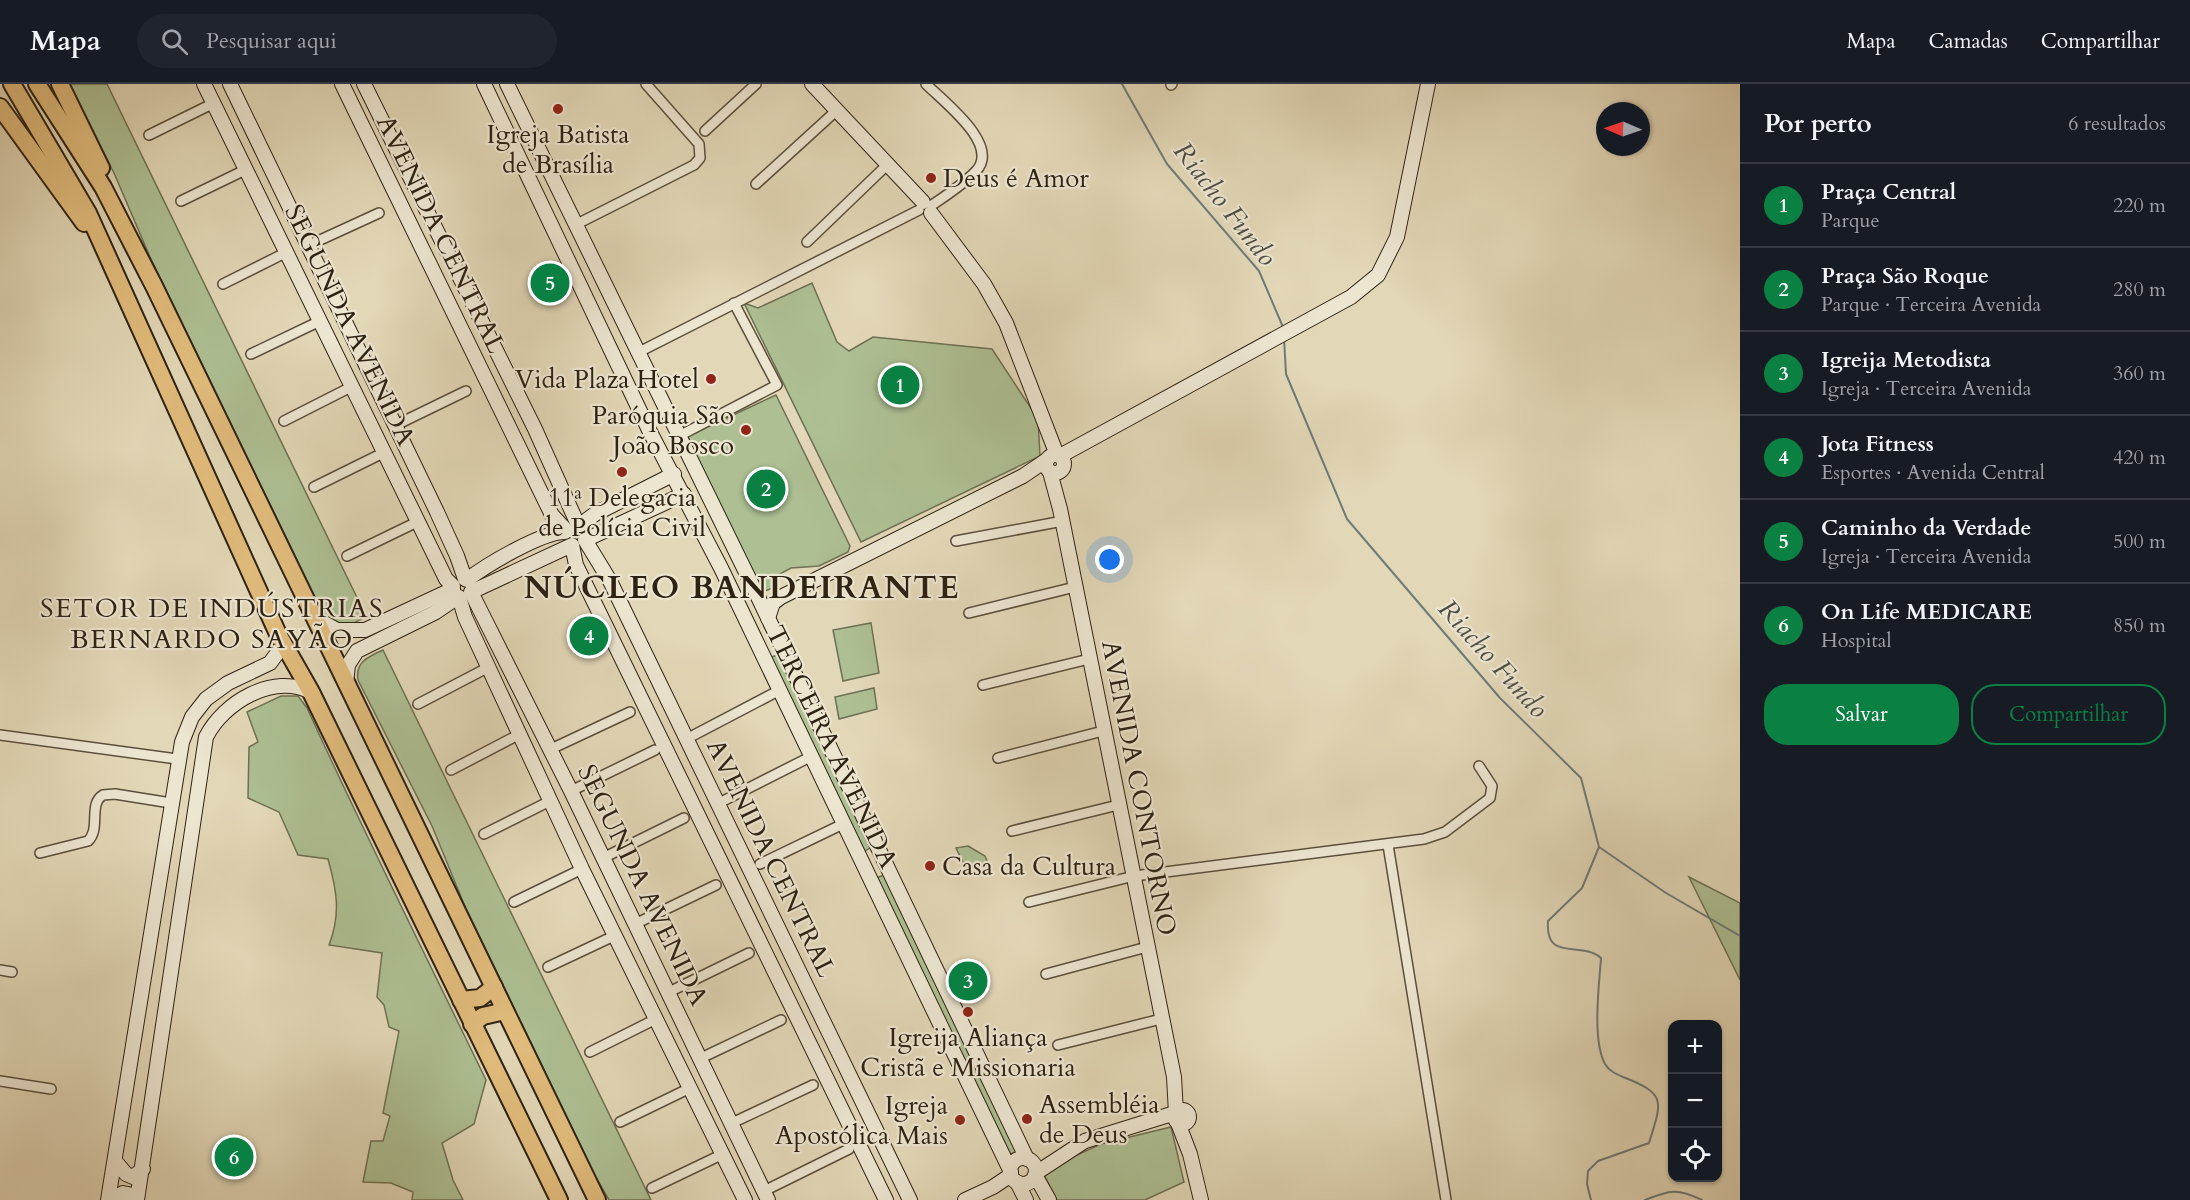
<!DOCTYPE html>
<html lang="pt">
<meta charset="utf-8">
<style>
body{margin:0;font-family:Cardo,serif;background:#20242c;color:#f1f3f6}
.controls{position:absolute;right:18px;bottom:18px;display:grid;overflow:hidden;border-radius:12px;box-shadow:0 2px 4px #0004}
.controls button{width:54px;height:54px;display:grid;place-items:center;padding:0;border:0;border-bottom:2px solid #363941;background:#171b24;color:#f1f3f6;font:30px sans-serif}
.compass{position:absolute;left:1596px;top:18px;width:54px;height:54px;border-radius:50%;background:#171b24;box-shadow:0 2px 4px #0004;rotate:272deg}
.you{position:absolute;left:1110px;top:476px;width:21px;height:21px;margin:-15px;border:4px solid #fff;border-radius:50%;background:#1a73e8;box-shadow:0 0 0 9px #1a73e833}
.badge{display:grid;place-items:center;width:39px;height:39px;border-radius:50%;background:#0b8043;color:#fff;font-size:20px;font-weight:700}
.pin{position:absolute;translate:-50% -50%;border:3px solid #fff;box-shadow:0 2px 6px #0006}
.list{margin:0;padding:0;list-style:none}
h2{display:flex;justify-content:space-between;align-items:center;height:78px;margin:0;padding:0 24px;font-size:26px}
h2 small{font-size:20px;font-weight:400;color:#9ea1a6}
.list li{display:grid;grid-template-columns:39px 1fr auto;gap:18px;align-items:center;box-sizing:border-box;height:84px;padding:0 24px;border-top:2px solid #363941}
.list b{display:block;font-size:22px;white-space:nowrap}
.list p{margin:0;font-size:20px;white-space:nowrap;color:#9ea1a6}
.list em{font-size:20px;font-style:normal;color:#9ea1a6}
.actions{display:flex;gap:12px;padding:18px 24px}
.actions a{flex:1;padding:14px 0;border:2px solid #0b8043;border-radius:24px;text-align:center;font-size:21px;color:#0b8043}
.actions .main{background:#0b8043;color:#fff}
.icon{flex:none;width:33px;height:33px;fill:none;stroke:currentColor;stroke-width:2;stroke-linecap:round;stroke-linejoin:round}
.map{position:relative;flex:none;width:1740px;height:1116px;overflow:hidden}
header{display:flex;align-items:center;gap:36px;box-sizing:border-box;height:84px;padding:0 30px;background:#171b24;border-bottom:2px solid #363941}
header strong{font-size:28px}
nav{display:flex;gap:33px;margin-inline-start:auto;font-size:21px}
.search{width:420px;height:54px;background:#20242c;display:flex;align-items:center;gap:15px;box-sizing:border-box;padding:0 21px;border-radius:33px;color:#9ea1a6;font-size:22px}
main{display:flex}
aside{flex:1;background:#171b24}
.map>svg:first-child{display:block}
</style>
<header>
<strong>Mapa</strong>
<div class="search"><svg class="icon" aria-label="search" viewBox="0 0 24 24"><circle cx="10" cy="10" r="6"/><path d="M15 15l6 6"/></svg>Pesquisar aqui</div>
<nav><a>Mapa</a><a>Camadas</a><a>Compartilhar</a></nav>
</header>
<main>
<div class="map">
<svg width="1740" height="1116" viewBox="0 0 1740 1116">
<rect width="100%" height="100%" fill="#e2d7b7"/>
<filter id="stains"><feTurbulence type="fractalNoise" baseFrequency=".00333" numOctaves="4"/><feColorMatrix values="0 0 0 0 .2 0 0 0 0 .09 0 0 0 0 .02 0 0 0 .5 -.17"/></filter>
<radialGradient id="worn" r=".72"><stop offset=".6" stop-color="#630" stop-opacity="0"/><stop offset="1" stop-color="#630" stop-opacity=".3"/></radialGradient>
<g fill="#adbf93" stroke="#6e7053" stroke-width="1.5">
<path d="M68,0H107L366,532C352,543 333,544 322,528L150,173L114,89Z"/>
<path d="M812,199L837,258L849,267L873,253L992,265L1038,335L1040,372L861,458L744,219L758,224Z"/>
<path d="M776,311L850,462L848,468L819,482L791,484L774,493L778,502L762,508L686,353Z"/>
<path d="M871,539L879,589L843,597L833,546Z"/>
<path d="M383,566L651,1116H609L595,1092L466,825L432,742L358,596C355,578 368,573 383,566Z"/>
<path d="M778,571L874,761L861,770L765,575Z"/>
<path d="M874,604L877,625L839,635L835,613Z"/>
<path d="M281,612H298L307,624C364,749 426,872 486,996L474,1040L442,1059L453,1096L463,1116H412L413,1108L391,1099L363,1098L371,1057H383L390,1032L383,1029L399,947L389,943L384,921L377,913L382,869L329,861C341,830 337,807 328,775L298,771L279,728L248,714L249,663L258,658L247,628Z"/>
<path d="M968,762L985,772L988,779L967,786L956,764Z"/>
<path d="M886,790L1021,1072L1009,1079L872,796Z"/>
<path d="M1689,793L1740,819V896Z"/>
<path d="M1171,1043L1184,1098L1145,1116H1057L1042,1087L1101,1060Z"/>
</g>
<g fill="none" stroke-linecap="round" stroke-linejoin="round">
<g stroke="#6f7b78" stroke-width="2">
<path d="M1122,0L1167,80L1259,187L1283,243"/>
<path d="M1284,254L1286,290L1347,435L1500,614L1581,694L1599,763L1582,804L1548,837C1545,879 1581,856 1601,874C1599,902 1592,956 1605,980C1609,987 1616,990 1623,993C1667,1010 1662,1017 1649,1059L1598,1077L1588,1087L1587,1100L1591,1116"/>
<path d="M1599,763L1666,809L1740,852"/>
<path d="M1645,1116C1670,1106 1677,1104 1702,1116"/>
</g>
<defs>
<g id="street">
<path d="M926,0C944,18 1001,61 976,87C964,100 947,111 932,121"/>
<path d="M1171,1L1172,0"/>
<path d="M705,47L756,0"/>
<path d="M149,51L214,19"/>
<path d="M756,100L836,27"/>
<path d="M181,117L247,85"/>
<path d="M577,140L694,81L700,74L699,60L646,0"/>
<path d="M807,158L887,81"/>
<path d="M307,162L379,129"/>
<path d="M223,200L287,168"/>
<path d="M639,268L919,126"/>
<path d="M251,270L320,237"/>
<path d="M284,337L351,303"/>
<path d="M396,341L466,307"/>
<path d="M679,352L777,301L734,219"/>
<path d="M314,403L385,368"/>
<path d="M956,457L1063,437"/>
<path d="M347,472L419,437"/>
<path d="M969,529L1075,503"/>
<path d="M983,601L1089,575"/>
<path d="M418,620L487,584"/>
<path d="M0,651L177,675"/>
<path d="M694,651L778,607"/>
<path d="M551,665L630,628"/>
<path d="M998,674L1103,647"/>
<path d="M451,686L518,651"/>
<path d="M571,707L655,666"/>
<path d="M725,716L810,673"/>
<path d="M1012,747L1118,721"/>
<path d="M484,750L550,717"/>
<path d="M1388,761L1446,1116"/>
<path d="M40,769L88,757C101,745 88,720 103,711L115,710L171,719"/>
<path d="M603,774L684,734"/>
<path d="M760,780L843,740"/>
<path d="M514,818L582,785"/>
<path d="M1029,818L1134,792L1424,755L1445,748L1490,714L1492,702L1479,682"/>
<path d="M635,840L716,801"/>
<path d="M548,883L616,851"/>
<path d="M0,886L12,888"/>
<path d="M1046,890L1147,863"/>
<path d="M667,909L749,869"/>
<path d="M1058,961L1161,935"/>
<path d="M590,968L656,935"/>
<path d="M699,975L781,936"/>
<path d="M0,997L51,1005"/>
<path d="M620,1038L690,1004"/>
<path d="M732,1039L813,1001"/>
<path d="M652,1104L723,1070"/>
<path d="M764,1107L849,1065"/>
</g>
<g id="secondary">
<path d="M204,0L446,495L453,502"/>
<path d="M230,0L437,428L457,472L465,495"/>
<path d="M342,0L552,431L566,446"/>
<path d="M364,0L535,345L578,441"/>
<path d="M484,0L649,346L721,484L1011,1088"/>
<path d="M507,0L758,513L1027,1075"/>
<path d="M812,0L923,118"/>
<path d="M931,129L984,200L1006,239L1057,371"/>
<circle cx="1055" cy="380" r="9"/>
<path d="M1060,372L1351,213L1378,191L1397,153L1428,0"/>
<path d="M1050,388L1060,425L1174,993L1176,1029"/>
<path d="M684,410L585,456L610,497L910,1116"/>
<path d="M580,441L595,430L674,390"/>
<path d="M467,496C486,481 542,448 565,448"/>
<path d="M459,513L465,533L582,785L745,1116"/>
<path d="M314,533L337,546H365L453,505"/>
<path d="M768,534L773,519L781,513L1023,392L1048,375"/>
<path d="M346,599L348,581L357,567L436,528L458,513"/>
<circle cx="1182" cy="1033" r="7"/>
<path d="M1178,1039L1190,1070L1201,1116"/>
<circle cx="1023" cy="1087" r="13"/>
<path d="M116,1078L126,1090L133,1093L143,1085"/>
<path d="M1036,1089L1085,1057L1175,1029"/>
<path d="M1035,1091L1049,1116"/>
<path d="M1017,1098L1026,1116"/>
<path d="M108,1116L182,658L192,633L206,615L228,599L270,579L284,560"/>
<path d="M109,1116L123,1109L133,1111L137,1116"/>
<path d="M137,1116L206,653C224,618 273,589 311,608"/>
<path d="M768,1116L571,707L471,508L572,461L576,481L886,1116"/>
<path d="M965,1116L993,1103L1011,1091"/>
</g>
<g id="highway">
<path d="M12,0L88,129L278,550L311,608L559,1116"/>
<path d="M37,0L103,103L154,202L597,1116"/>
<path d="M60,0L101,84"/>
<path d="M0,23L84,139"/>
<path d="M461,916L480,914L494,903"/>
<path d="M472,940L483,932L505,927"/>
</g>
</defs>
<use href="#street" stroke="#5b4f3c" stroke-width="12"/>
<use href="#secondary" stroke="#2e2213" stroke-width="16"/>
<use href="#highway" stroke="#2e2213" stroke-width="20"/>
<use href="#street" stroke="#ece5d0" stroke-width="9"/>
<use href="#secondary" stroke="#ece5d0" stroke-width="14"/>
<use href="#highway" stroke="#e1bc7c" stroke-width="16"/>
</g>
<g fill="#8f2418" stroke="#ece5d0" stroke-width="2">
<circle cx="558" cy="25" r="6"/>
<circle cx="931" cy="94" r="6"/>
<circle cx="711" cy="295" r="6"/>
<circle cx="746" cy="346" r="6"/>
<circle cx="622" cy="388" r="6"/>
<circle cx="930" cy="782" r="6"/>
<circle cx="968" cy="928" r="6"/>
<circle cx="1027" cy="1035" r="6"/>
<circle cx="960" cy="1036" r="6"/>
</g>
<g text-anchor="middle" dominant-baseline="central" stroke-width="4.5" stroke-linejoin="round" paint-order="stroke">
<g font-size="26" fill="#2e2213" stroke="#ece5d0">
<text x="558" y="50">Igreja Batista<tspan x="558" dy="30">de Brasília</tspan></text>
<text x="943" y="94" text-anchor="start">Deus é Amor</text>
<text x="699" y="295" text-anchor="end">Vida Plaza Hotel</text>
<text x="734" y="331" text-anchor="end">Paróquia São<tspan x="734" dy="30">João Bosco</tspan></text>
<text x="622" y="413">11ª Delegacia<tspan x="622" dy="30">de Polícia Civil</tspan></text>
<text x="942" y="782" text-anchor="start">Casa da Cultura</text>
<text x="968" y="953">Igreija Aliança<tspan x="968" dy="30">Cristã e Missionaria</tspan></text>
<text x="1039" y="1020" text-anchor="start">Assembléia<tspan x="1039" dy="30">de Deus</tspan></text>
<text x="948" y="1021" text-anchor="end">Igreja<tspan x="948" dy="30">Apostólica Mais</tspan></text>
</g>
<g font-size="26" fill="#2e2213" stroke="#ece5d0">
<text transform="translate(441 150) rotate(64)">AVENIDA CENTRAL</text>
<text transform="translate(350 241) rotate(64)">SEGUNDA AVENIDA</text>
<text transform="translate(832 663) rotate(64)">TERCEIRA AVENIDA</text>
<text transform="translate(1139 704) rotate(79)">AVENIDA CONTORNO</text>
<text transform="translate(771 774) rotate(64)">AVENIDA CENTRAL</text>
<text transform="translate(643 801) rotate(64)">SEGUNDA AVENIDA</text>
</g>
<g font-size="27" font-style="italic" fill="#4f4e45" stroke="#ece5d0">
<text transform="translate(1225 120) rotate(52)">Riacho Fundo</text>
<text transform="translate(1493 575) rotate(48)">Riacho Fundo</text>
</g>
<g font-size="27" letter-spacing="1.5" fill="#2e2213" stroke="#ece5d0">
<text x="212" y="524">SETOR DE INDÚSTRIAS<tspan x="212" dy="31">BERNARDO SAYÃO</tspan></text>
</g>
<g font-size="32" font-weight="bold" letter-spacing="1.5" fill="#2e2213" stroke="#ece5d0">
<text x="742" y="504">NÚCLEO BANDEIRANTE</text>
</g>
</g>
<rect width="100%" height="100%" filter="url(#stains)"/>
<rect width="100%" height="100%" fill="url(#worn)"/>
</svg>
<div class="controls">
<button>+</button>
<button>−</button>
<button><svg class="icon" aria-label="locate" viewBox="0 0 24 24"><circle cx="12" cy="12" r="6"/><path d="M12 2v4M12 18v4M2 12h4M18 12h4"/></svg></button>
</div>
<svg class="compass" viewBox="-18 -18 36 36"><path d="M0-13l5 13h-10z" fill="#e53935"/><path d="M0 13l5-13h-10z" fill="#9ea1a6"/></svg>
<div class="you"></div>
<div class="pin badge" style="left:900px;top:301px">1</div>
<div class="pin badge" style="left:766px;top:405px">2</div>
<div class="pin badge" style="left:968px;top:897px">3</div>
<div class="pin badge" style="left:589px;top:552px">4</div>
<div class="pin badge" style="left:550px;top:199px">5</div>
<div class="pin badge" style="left:234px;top:1073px">6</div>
</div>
<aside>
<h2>Por perto<small>6 resultados</small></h2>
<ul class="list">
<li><span class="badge">1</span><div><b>Praça Central</b><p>Parque</p></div><em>220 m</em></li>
<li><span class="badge">2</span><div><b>Praça São Roque</b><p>Parque · Terceira Avenida</p></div><em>280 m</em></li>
<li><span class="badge">3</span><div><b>Igreija Metodista</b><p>Igreja · Terceira Avenida</p></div><em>360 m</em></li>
<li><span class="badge">4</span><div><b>Jota Fitness</b><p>Esportes · Avenida Central</p></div><em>420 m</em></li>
<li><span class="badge">5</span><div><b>Caminho da Verdade</b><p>Igreja · Terceira Avenida</p></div><em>500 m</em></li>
<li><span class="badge">6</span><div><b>On Life MEDICARE</b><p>Hospital</p></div><em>850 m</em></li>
</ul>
<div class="actions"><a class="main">Salvar</a><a>Compartilhar</a></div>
</aside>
</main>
